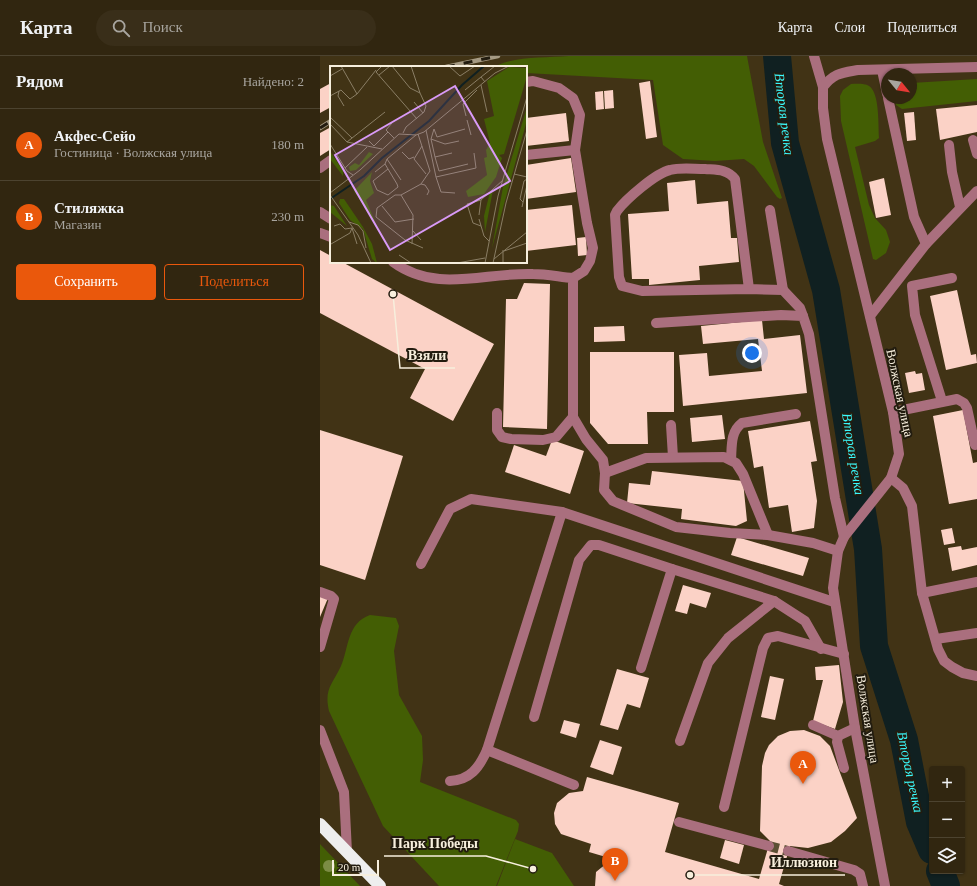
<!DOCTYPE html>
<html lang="ru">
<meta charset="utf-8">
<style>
body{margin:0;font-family:"Times New Roman",serif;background:#392e19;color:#f1f3f6}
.controls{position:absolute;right:12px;bottom:12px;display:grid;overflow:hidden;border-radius:4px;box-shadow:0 1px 3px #0004}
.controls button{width:36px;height:36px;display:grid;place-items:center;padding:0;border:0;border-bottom:1px solid #4c4330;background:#312610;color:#f1f3f6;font:20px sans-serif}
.compass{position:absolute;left:561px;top:12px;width:36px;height:36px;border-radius:50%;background:#312610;box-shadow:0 1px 3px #0004;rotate:120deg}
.scale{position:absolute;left:12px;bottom:10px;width:47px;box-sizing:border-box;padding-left:4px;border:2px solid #f7efdd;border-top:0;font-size:11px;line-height:14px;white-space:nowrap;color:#f7efdd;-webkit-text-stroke:3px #221c0f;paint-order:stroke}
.you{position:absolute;left:432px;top:297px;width:14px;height:14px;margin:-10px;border:3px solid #fff;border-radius:50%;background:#1a73e8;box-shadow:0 0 0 6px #1a73e833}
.badge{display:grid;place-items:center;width:26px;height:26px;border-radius:50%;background:#ea580c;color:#fff;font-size:13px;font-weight:700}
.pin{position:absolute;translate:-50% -33px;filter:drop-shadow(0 1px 2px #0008)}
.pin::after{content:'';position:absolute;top:21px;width:14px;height:12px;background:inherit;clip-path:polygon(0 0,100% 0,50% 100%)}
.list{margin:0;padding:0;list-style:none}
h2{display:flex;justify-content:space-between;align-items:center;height:52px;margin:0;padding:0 16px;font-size:17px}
h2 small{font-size:13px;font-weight:400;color:#a8a59f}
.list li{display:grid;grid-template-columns:26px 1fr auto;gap:12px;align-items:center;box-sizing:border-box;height:72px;padding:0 16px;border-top:1px solid #4c4330}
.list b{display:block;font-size:15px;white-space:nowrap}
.list p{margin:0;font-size:13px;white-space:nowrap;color:#a8a59f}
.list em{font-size:13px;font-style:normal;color:#a8a59f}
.actions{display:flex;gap:8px;padding:12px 16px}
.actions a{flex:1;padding:9px 0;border:1px solid #ea580c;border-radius:4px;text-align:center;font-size:14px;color:#ea580c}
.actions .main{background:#ea580c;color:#fff}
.icon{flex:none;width:22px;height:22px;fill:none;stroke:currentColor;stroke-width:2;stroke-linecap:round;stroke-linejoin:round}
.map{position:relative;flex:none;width:657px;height:830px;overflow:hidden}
header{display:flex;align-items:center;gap:24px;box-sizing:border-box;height:56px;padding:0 20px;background:#312610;border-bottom:1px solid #4c4330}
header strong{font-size:19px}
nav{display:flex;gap:22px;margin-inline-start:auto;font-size:14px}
.search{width:280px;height:36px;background:#392e19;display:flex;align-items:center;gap:10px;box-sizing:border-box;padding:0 14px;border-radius:22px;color:#a8a59f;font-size:15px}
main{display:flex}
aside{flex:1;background:#312610}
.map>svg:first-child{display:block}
</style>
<header>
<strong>Карта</strong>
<div class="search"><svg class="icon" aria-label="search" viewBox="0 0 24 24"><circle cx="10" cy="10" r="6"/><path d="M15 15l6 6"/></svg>Поиск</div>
<nav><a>Карта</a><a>Слои</a><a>Поделиться</a></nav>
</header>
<main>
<aside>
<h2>Рядом<small>Найдено: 2</small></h2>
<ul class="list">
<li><span class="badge">A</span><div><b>Акфес-Сейо</b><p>Гостиница · Волжская улица</p></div><em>180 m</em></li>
<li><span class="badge">B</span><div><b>Стиляжка</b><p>Магазин</p></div><em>230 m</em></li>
</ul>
<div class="actions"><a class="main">Сохранить</a><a>Поделиться</a></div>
</aside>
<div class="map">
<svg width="657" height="830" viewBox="0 0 657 830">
<rect width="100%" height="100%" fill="#413315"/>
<g fill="#435e04">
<path d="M249,0H427L443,86L462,142L460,143L457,141L434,110L424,103L395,105L363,103L343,89L333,24L206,17V11H177L178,9C199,0 226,2 249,0Z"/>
<path d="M657,23V45L582,53L576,49V42H591V27Z"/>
<path d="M531,28C536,28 544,27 549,30C560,37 558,70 559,82L555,85L535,91L549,149L555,162L566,174L570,186L566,197L556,204L553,203L521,65L520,40L523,34Z"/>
<path d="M50,559L76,562L79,570L74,595L79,639L102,680L103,704L100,726L196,764L199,768L198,775L176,830H119L63,770L9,655C4,633 12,629 21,610C29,591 27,567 50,559Z"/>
<path d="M195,783L232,797L254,830H177Z"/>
<path d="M0,788L40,830H0Z"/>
</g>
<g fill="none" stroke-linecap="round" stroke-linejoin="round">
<g stroke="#102021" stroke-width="28">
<path d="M457,0L465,87L506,234L548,493L554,590L584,684L600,766L612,794"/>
<path d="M620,815L626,830"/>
</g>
</g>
<g fill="#fbd2c6">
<path d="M330,25L337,81L326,83L319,27Z"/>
<path d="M11,27V51L0,57V33Z"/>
<path d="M293,34L294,52L285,53L284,35Z"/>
<path d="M283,35L284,53L276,54L275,36Z"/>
<path d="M657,49V76L620,84L616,53Z"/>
<path d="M594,56L596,84L587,85L584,57Z"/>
<path d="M246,57L249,85L206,90V62Z"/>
<path d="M11,71V93L0,100V77Z"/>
<path d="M251,102L256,136L206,143V109Z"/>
<path d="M564,122L571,159L556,162L549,126Z"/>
<path d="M375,124L377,148L408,145L411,182H417L419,206L379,210L380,224L329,229V223H312L308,158L349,155L347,127Z"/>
<path d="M252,149L256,189L206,195V154Z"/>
<path d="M266,181L267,199L258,200L257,182Z"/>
<path d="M0,194L11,200V206H22L174,288L133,365L90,342L105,313L0,257Z"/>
<path d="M204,227L230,228L227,373L183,371L186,243H197Z"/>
<path d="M637,234L651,299L656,298L657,307L626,314L610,240Z"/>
<path d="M442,264L444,283L480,279L487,337L363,350L359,299L387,297L389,320L442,315L438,283L383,288L381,270Z"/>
<path d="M304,270L305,285L274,286V271Z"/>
<path d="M270,296H354V356H327L328,388H288L270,367Z"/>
<path d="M595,315L596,318L602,317L605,334L589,337L585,317Z"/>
<path d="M643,354L653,407L657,406V443L629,448L613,360Z"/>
<path d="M402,359L405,383L372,386L370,362Z"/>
<path d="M490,365L497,405L491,406L497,445L494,472L472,476L468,449L449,452L443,410L434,412L428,375Z"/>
<path d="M0,374L83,400L45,524L0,509Z"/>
<path d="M232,384L264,395L250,438L185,416L194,389L226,400Z"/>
<path d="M332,415L423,425L427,465L416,470L361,463L362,453L307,447L309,427L330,429Z"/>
<path d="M632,472L635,487L624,489L621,474Z"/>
<path d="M417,481L489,502L483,520L411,499Z"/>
<path d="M641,490L642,494L657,491V509L632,515L628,492Z"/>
<path d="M363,529L391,537L386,552L370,547L367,558L355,555Z"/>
<path d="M0,539L8,542L0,561Z"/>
<path d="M519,609L523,646L515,673L493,665L503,624H496L495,611Z"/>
<path d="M297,613L329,622L320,652L307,648L298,674L280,669Z"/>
<path d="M450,620L464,623L455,664L441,661Z"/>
<path d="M244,664L260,668L256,682L240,677Z"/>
<path d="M484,674L500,680L510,690L537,762L525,775L511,786L488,792L470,790L459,828L464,830H275L276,816L287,807L295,808L296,804L269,796L271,788L241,778L235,768L234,757L237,747L249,737L263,735L267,721L359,747L345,796L439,823L450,785L440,775L442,710L445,697L449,689L458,680L470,675Z"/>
<path d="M280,684L302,691L293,719L270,711Z"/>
<path d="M405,784L424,789L419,808L400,802Z"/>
</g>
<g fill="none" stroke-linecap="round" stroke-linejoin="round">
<path stroke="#5c4f33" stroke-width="10" stroke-dasharray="10 5" stroke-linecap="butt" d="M449,790L468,795"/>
<g stroke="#aa6f7e" stroke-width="10">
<path d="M494,0L503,31V52L507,83L573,356L579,398L571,422L524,481L518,495L513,532L535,672L565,830"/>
<path d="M562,14L567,38"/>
<path d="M206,26L213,25L239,32L253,42L260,59L255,94L267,167L273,192L270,205L264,215L253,222"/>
<path d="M503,31C514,17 521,17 538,14L657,11"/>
<path d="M568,42L594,161L606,188"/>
<path d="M653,84L657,98"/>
<path d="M629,89L632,116L640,151"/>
<path d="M206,99L255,94"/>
<path d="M0,112L11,104"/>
<path d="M450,154L463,234"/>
<path d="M0,156L11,163"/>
<path d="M0,177L11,181"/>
<path d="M73,206C117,238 164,216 213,218C227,218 240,221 253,222V361L236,381L223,384L191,383L182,381L177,374V357"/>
<path d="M429,233L415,123C407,113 397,114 385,113C373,113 361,111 350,114C336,117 306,143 297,155L295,159L299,221L302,230L322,235L429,233L463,234L480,252L483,260"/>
<path d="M550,260L606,188L657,135"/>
<path d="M336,267L461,259L483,260L489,278L515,442L524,481"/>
<path d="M622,345L595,259L592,230L632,222"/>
<path d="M573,356L637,343L644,347L647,352L655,389"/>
<path d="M253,361L266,383L283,404L285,417L284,434L293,445L356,471L410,477L448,479L493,487L518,495"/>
<path d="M351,369L353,401"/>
<path d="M411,404C412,391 410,376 422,367L476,358"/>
<path d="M285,417L326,402L404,401L416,407L423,418L448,479"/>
<path d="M571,422L583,432L592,450L602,537L618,593L624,605L632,611L643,617L657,620"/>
<path d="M101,508L130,453L151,443L242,456"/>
<path d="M0,536L11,540L14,543L0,591"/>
<path d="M602,537L657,526"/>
<path d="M616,583L657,577"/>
<path d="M321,612L352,513L454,545L485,565L501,593"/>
<path d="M214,661L259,504L271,489H279L352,513"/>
<path d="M493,669L518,680L535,672"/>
<path d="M0,674L24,736L27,796"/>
<path d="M518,680L517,686L524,712"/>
<path d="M360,685L388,607L408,582L454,545"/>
<path d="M130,725C150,724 159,712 167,694"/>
<path d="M254,729L167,694L242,456L514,546"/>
<path d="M404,751L443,592L448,582L458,580L524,598"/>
<path d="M359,766L449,790"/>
<path d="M468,795L534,814L540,818L543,830"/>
</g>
<path stroke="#eee" stroke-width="12" d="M0,768L60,830"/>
<defs>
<g id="rail">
<path d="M126,11L178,0"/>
<path d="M0,72L11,65"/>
</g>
</defs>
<use href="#rail" stroke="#a59a83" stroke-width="4.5"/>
<use href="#rail" stroke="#221c0f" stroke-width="3" stroke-dasharray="9" stroke-linecap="butt"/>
</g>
<circle fill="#7c8c44" cx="9" cy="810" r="6"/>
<g text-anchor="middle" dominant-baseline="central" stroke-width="4" stroke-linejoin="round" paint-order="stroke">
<g font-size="13" fill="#f7efdd" stroke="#221c0f">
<text transform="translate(580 337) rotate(78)">Волжская улица</text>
<text transform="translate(548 663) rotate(81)">Волжская улица</text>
</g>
<g font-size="14" font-style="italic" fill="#3af8fb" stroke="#221c0f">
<text transform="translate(464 58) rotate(83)">Вторая речка</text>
<text transform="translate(533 398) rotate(81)">Вторая речка</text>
<text transform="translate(590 716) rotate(78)">Вторая речка</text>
</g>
</g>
<g transform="translate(10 10)">
<rect width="197" height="197" fill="#413315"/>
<path d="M179,1L197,2V10L174,88L169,89L172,92L166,111L154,128L138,131L136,125L157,109L154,92L157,91L156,84L160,77L154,53L164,50L157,15ZM197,41V54L162,182L173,121ZM0,85L13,105V110L0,93ZM39,86L43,88L26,104L20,105L19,101L25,97L29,99ZM42,106L40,115L44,127L36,134L46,158L24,125ZM163,124L155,166V167L154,150L160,126ZM10,133H14L33,161L42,178L47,197L42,193L33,163L20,154L9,137ZM0,139L4,140L17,160L0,146Z" fill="#435e04"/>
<path fill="none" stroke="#102021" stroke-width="2" d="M0,133L34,110L52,92L99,55L132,19L154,0"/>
<path fill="none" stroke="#8a7e65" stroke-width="1" d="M52,0L46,6L87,53M62,0L80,22L90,27L96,40L94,46L76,61L73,67M81,0L90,27M119,0L130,10L145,0M49,9L60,0M0,10L12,3M155,16L151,11L165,0M151,19L157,46M135,24L151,11M9,25L8,30L14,40M27,28L46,4M0,30L11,24L20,33L27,28L11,0M84,36L93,47M136,50L133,38L147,24M0,51L22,72M137,54L141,69M62,57L56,64L64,72M0,58L17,76L52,83M104,63L101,73L105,91L122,87M104,63L107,71L135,63M96,64L106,111L146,102L144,87M88,68L100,105L91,118M101,73L115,78L129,75M39,75L44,80L58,66M17,76L55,46M0,78L17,105L23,109M92,80L84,93L96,108M72,86L79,93L84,91M105,91L109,105L138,98M57,93L55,98L67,118L68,121L58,129L47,124L43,115L58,103M15,102L37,81M45,106L55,98M184,108L197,111M106,111L111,126L125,127M71,114L57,93L86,69M0,127L30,104L69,68L86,69L94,66L165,7L179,0M0,129L28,169L41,197M71,129H65L47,142L46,151L75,174L93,182M151,134L137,138L143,157L151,160M193,136L190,133L194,115L197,113M52,140L65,156L84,153M192,141L197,119M149,149L151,134L173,114M149,153L154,170L159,175M19,156L28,159L33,165L36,182M4,160L10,158L15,163L22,162M83,165L91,174M1,178L20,167L22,162L27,178M82,178L83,149L71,129L91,118L95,119L99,125L97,129M173,184V197M174,185L197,177M69,189L81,197M164,193L197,166M127,197L155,192M155,197L168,130L197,31M163,197L176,137L197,64"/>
<path fill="#d99af7" fill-opacity="0.15" stroke="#d99af7" stroke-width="2" d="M125,20L180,115L60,184L5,89Z"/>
<rect width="197" height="197" fill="none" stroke="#f7efdd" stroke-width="2"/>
</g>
<path fill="none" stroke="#f7efdd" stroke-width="1.5" d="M73 238L80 312H135M213 813L166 800H64M370 819L443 819H525"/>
<g fill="#f7efdd" stroke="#221c0f" stroke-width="1.5">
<circle cx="73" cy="238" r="4"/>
<circle cx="213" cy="813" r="4"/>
<circle cx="370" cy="819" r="4"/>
</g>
<g font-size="14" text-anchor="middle" font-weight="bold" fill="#f7efdd" stroke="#221c0f" stroke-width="4" stroke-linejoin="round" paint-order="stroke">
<text x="107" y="304">Взяли</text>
<text x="115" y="792">Парк Победы</text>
<text x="484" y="811">Иллюзион</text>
</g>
</svg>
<div class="controls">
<button>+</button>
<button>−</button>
<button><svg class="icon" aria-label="layers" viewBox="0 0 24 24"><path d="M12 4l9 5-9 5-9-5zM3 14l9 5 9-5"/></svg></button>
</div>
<svg class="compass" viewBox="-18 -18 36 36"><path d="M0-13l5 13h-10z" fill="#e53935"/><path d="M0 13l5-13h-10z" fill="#a8a59f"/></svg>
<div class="scale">20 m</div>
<div class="you"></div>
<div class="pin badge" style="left:483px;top:728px">A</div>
<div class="pin badge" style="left:295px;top:825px">B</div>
</div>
</main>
